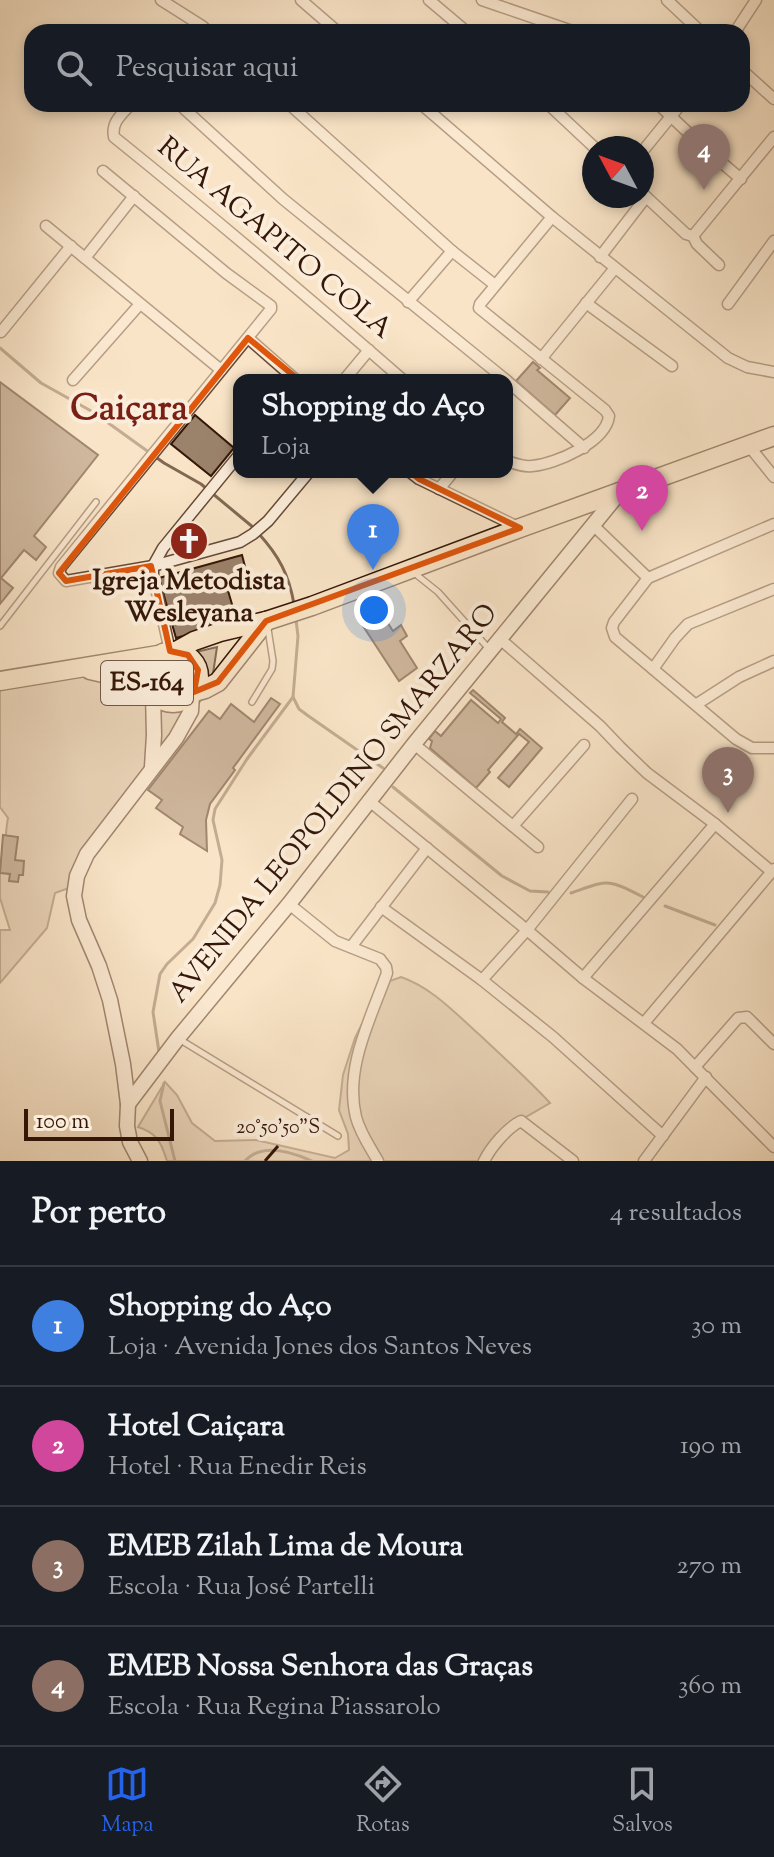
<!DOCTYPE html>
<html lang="pt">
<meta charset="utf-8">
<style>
body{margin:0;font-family:"Sorts Mill Goudy",serif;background:#20242c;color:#f1f3f6}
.compass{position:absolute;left:582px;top:136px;width:72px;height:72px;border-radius:50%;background:#171b24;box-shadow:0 4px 12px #0003;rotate:311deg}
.scale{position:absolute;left:24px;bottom:20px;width:150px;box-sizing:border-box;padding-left:8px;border:4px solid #351707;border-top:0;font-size:22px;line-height:28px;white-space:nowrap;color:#351707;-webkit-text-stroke:6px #fbeddb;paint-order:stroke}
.you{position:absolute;left:374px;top:610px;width:28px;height:28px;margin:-20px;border:6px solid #fff;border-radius:50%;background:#1a73e8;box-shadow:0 0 0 12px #1a73e833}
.badge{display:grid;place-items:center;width:52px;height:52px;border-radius:50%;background:#2563eb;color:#fff;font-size:26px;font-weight:700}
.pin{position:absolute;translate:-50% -66px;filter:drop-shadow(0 2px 4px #0008)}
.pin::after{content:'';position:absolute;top:42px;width:28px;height:24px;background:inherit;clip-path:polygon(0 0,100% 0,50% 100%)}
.popup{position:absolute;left:233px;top:374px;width:280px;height:104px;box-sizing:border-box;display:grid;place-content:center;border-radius:16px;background:#171b24;filter:drop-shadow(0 2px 6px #0005);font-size:26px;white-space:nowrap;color:#9ea1a6}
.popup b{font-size:30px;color:#f1f3f6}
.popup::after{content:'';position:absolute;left:50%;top:100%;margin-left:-16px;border:16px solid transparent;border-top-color:#171b24}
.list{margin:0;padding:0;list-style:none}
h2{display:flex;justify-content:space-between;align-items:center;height:104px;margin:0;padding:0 32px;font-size:34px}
h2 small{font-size:26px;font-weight:400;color:#9ea1a6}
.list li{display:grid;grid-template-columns:52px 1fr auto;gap:24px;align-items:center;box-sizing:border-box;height:120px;padding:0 32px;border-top:2px solid #363941}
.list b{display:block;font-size:30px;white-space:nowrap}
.list p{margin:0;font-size:26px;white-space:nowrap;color:#9ea1a6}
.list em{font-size:26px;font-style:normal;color:#9ea1a6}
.icon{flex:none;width:44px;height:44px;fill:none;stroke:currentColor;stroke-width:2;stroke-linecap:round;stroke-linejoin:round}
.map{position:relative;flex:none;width:774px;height:1161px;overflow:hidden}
.search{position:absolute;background:#171b24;box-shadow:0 4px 12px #0003;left:24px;right:24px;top:24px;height:88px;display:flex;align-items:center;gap:20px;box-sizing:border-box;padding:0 28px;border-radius:24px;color:#9ea1a6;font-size:30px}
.sheet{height:584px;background:#171b24}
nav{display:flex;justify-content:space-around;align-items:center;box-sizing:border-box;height:112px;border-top:2px solid #363941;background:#171b24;font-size:22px;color:#9ea1a6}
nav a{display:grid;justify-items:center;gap:4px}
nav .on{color:#2563eb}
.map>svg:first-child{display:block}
</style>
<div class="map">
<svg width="774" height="1161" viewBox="0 0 774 1161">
<rect width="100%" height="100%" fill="#f9e4c7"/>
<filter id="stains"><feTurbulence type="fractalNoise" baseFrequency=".0025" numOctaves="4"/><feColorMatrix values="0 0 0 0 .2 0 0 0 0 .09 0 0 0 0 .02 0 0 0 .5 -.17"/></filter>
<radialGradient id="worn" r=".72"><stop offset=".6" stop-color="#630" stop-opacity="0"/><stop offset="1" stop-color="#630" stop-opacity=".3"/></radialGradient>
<g fill="#d8c1a6" stroke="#866c56" stroke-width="2">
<path d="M217,647L211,687L168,744L72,887L55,893L47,928L0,983V930H10L0,898V867C6,852 5,833 8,818L0,807V686L137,666Z"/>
<path d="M401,977C433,988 457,1015 482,1037C505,1059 529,1080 550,1103L507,1128L479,1161H167C161,1142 157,1133 138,1127L165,1082L177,1095L192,1123L215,1141L256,1140L335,1158L349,1150L348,1134L339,1110L343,1075L355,1038L373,1002L387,982Z"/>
</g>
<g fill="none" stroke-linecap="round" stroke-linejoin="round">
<g stroke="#826853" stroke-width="3">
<path d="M0,348L41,383L93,412L164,463L201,484L254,528"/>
<path d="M259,534C279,556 289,575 294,604"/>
<path d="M293,697L299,709L307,715L383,768"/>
<path d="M393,787L502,876L530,891L548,892"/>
<path d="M571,893C609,880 606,878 643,897"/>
<path d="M665,906L715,925"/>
<path d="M159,1052L153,1012L160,974L167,964L193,939L215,903L220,885L222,860L213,820L215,809L247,759L293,697L298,636L296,620"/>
<path d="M164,1083L160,1101L175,1161"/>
<path d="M245,1161C262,1142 292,1152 312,1161"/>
</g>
</g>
<g fill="#9b826b" stroke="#351707" stroke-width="2">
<path d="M533,362L540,368L537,370L570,398L555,415L516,381Z"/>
<path d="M0,382L98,455L34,536L46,547L36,560L24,550L1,578L13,588L0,604Z"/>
<path d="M195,415L234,448L211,476L171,444Z"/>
<path d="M242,555L248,578L226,584L237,621L176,638L159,578Z"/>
<path d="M382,614L393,631L401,625L407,636L400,641L417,668L399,681L363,626Z"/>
<path d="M473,690L505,718L502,722L516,734L520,729L542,748L509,787L498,778L529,742L519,734L488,770L490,772L476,788L430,748L432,741L429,739L435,731L441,736L471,700L498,723L501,719L470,693Z"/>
<path d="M271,698L280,704L233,768L235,770L210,804L206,820L207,851L180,834L183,827L156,808L162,800L148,790L209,711L220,719L231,704L254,722Z"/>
<path d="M3,835L18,837L15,860L24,861L23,875H19L18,882L9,881L10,874L0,873Z"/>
</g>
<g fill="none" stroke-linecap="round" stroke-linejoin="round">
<defs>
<g id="lane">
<path d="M413,572L438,592L490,650"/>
<path d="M0,626L96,502"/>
<path d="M252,702L272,669L273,661L268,629"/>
<path d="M179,1039L338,1136"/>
</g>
<g id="street">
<path d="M161,0L202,26L209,32"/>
<path d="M301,0L338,32"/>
<path d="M429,0L467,32"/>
<path d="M482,0L575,32"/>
<path d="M667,0L701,32"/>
<path d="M735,32L756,0"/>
<path d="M742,70L774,99"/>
<path d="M131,104C122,114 111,122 114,137C212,216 308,297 403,380"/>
<path d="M179,104L283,199L506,380"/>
<path d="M289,104L452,251L495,285"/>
<path d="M421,104L552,217L728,358L747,367L774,372"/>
<path d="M548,104L595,148"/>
<path d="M658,104L701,145L741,179"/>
<path d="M642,152L681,104"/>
<path d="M103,171L226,273L271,306V309L61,567L59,573L66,581L153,566L240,542L253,534L268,521L309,472"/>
<path d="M642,193L686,234L693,236L697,244L719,265"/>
<path d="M46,226L221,370"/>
<path d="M693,236L774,137"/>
<path d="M600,257L646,197"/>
<path d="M85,258L134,196"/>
<path d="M408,302L452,251"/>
<path d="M586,303L672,366"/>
<path d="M728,304L774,241"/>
<path d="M1,332L71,246"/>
<path d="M248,338L296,380"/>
<path d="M541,359L615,268"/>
<path d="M73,380L140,304"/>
<path d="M344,380L369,350"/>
<path d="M507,381L584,448"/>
<path d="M749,446L774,477"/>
<path d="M507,461C516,464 523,467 532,466C556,464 606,442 609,416L605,410L479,308L480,304L552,217"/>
<path d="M410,472L419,479L518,527"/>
<path d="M439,489L453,472"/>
<path d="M774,524L648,578L614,622L612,628L615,637L736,739L752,748H774"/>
<path d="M594,526L648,578"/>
<path d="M500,639L600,726L620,747L647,773L715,824L772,872"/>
<path d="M170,651L153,575V566L163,548L239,455"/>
<path d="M653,669L675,638L688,624L774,589"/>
<path d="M697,704L739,677L774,661"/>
<path d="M414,744L538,847"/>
<path d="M368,800L527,930L583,978L677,1049L774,1147"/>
<path d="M513,826L584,745"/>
<path d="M289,904L335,941L380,959L386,967L387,973C371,1018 344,1068 356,1117C360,1133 370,1147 378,1161"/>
<path d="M381,907L482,980L553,1037L663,1136"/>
<path d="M351,947L427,848"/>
<path d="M583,978L715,824"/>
<path d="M482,980L527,930L632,799"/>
<path d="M644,1023L774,869"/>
<path d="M695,1067L738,1018L747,1017L774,1044"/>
<path d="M484,1161C491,1147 507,1128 521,1121L573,1161"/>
<path d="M644,1161L706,1077"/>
</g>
<g id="secondary">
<path d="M152,767L154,735L153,694"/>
<path d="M128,1104L178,1038L289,904L414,744L620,492"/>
<path d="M140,1161L130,1142L127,1126L128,1104L123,1064L110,1000L99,966L79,920L74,896L77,876L87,854L176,738L191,711L192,694"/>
</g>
<g id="highway">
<circle cx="173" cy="677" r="26"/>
<path d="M176,651L194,641L220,632L266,621L312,606L520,528L774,436"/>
<path d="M90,670L147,683"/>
<path d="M0,681L158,655"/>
<path d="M194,692L205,689L218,682L266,621"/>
</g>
</defs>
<use href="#lane" stroke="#664a37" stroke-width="8"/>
<use href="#street" stroke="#664a37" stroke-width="13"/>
<use href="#secondary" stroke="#351707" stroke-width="17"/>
<use href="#highway" stroke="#351707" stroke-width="21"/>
<use href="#lane" stroke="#fbeddb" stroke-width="5"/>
<use href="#street" stroke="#fbeddb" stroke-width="10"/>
<use href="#secondary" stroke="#fbeddb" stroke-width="14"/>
<use href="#highway" stroke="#f9e4c7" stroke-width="18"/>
</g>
<path d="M0 0H774V1161H0ZM248,338L419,479L520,528L266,621L218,682L194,692L198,670L188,655L170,651L151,566L66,581L59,573Z" fill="#f9e4c7" fill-opacity=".55" fill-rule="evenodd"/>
<path fill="none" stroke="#df560c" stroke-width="6" stroke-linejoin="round" d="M248,338L419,479L520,528L266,621L218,682L194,692L198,670L188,655L170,651L151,566L66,581L59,573Z"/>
<path fill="none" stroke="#351707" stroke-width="3" d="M265,1161L278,1146"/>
<defs>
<symbol id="church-disc" viewBox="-11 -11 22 22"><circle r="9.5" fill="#8f2418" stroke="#fbeddb"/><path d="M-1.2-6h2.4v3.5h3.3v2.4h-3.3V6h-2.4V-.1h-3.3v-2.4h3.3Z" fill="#fff"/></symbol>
</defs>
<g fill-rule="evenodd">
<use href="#church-disc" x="167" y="519" width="44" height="44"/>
</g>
<g text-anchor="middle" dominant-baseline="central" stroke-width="8" stroke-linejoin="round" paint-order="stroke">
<rect fill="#fbeddb" stroke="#705747" stroke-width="2" x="101" y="661" width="92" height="44" rx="6"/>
<g font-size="26" font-weight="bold" fill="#351707">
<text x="147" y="683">ES-164</text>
</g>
<g font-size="28" fill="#351707" stroke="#fbeddb">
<text transform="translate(274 239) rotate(40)">RUA AGAPITO COLA</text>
<text transform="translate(334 804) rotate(-51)">AVENIDA LEOPOLDINO SMARZARO</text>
</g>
<g font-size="28" font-weight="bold" fill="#351707" stroke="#fbeddb">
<text x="189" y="582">Igreja Metodista<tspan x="189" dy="32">Wesleyana</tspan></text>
</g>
<g font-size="36" font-weight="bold" fill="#7a1f14" stroke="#fbeddb">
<text x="129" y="410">Caiçara</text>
</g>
</g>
<g font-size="20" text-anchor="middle" fill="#351707" stroke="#fbeddb" stroke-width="8" stroke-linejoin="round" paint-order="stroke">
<text x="278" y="1133">20°50'50"S</text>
</g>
<rect width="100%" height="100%" filter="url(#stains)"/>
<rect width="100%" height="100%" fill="url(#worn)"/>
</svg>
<svg class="compass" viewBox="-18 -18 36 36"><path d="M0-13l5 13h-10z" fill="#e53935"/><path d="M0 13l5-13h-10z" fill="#9ea1a6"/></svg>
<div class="scale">100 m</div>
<div class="you"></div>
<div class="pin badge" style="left:373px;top:570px;background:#3f7fe0">1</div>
<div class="popup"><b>Shopping do Aço</b>Loja</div>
<div class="pin badge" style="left:642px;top:531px;background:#d1479c">2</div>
<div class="pin badge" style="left:728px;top:813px;background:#8d6e63">3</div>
<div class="pin badge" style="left:704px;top:190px;background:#8d6e63">4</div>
<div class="search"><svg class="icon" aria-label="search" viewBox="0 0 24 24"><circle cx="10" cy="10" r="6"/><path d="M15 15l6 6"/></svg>Pesquisar aqui</div>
</div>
<section class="sheet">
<h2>Por perto<small>4 resultados</small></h2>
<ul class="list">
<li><span class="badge" style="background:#3f7fe0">1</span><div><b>Shopping do Aço</b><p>Loja · Avenida Jones dos Santos Neves</p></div><em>30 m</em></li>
<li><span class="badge" style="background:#d1479c">2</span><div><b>Hotel Caiçara</b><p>Hotel · Rua Enedir Reis</p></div><em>190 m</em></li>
<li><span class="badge" style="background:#8d6e63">3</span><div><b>EMEB Zilah Lima de Moura</b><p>Escola · Rua José Partelli</p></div><em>270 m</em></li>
<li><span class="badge" style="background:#8d6e63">4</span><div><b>EMEB Nossa Senhora das Graças</b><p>Escola · Rua Regina Piassarolo</p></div><em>360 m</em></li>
</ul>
</section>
<nav>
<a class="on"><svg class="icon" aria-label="map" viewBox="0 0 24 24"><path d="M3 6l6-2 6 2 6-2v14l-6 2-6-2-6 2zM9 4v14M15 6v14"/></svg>Mapa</a>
<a><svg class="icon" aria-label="directions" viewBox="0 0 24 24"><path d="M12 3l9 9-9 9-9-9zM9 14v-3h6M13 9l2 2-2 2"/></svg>Rotas</a>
<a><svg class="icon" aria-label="saved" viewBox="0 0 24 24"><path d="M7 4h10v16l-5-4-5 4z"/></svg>Salvos</a>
</nav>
